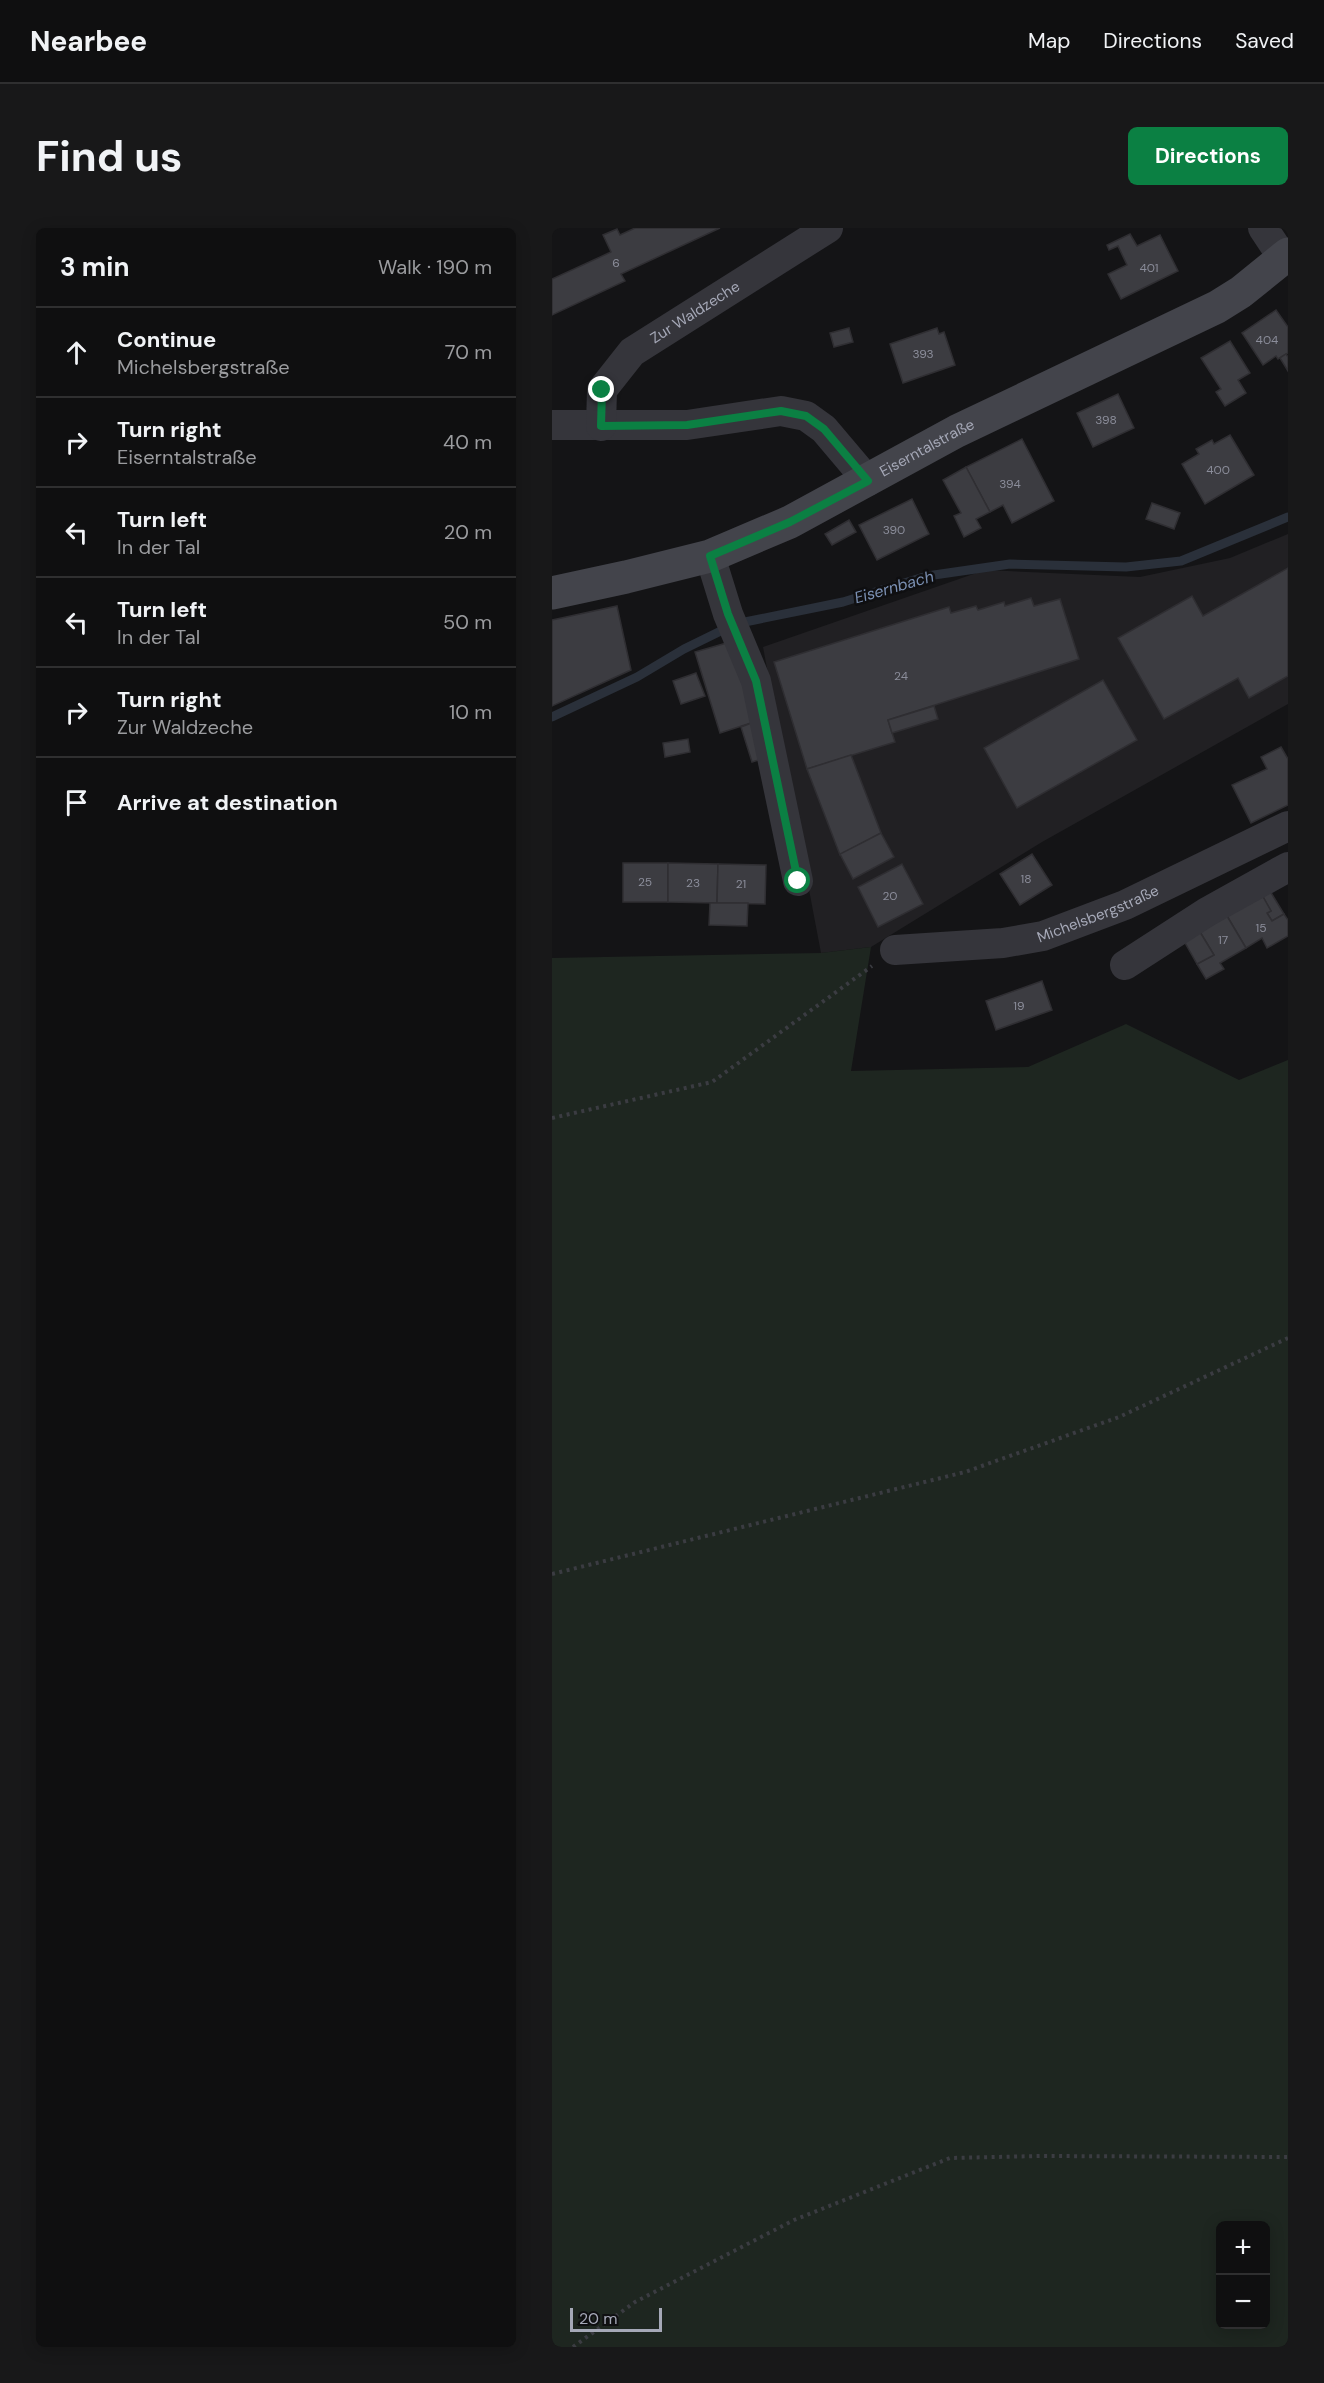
<!DOCTYPE html>
<meta charset="utf-8">
<style>
body{margin:0;font-family:"DM Sans",sans-serif;background:#181819;color:#f1f3f6}
.controls{position:absolute;right:18px;bottom:18px;display:grid;overflow:hidden;border-radius:9px;box-shadow:0 3px 15px #0003}
.controls button{width:54px;height:54px;display:grid;place-items:center;padding:0;border:0;border-bottom:2px solid #2f2f30;background:#0f0f10;color:#f1f3f6;font:30px sans-serif}
.scale{position:absolute;left:18px;bottom:15px;width:92px;box-sizing:border-box;padding-left:6px;border:3px solid #a5a8b7;border-top:0;font-size:16px;line-height:21px;white-space:nowrap;color:#a5a8b7;-webkit-text-stroke:4px #0f0f11;paint-order:stroke}
.stop{position:absolute;width:18px;height:18px;margin:-14px;border:4px solid #0b8043;border-radius:50%;background:#fff}
.stop.end{background:#0b8043;border-color:#fff;box-shadow:0 2px 6px #0008}
.list{margin:0;padding:0;list-style:none}
h2{display:flex;justify-content:space-between;align-items:center;height:78px;margin:0;padding:0 24px;font-size:26px}
h2 small{font-size:20px;font-weight:400;color:#9b9c9f}
.list li{display:grid;grid-template-columns:39px 1fr auto;gap:18px;align-items:center;box-sizing:border-box;height:90px;padding:0 24px;border-top:2px solid #2f2f30}
.list b{display:block;font-size:22px;white-space:nowrap}
.list p{margin:0;font-size:20px;white-space:nowrap;color:#9b9c9f}
.list em{font-size:20px;font-style:normal;color:#9b9c9f}
.icon{flex:none;width:33px;height:33px;fill:none;stroke:currentColor;stroke-width:2;stroke-linecap:round;stroke-linejoin:round}
.map{position:relative;flex:none;width:736px;height:2119px;overflow:hidden;border-radius:9px}
header{display:flex;align-items:center;gap:36px;box-sizing:border-box;height:84px;padding:0 30px;background:#0f0f10;border-bottom:2px solid #2f2f30}
header strong{font-size:28px}
nav{display:flex;gap:33px;margin-inline-start:auto;font-size:21px}
.intro{display:flex;align-items:center;justify-content:space-between;box-sizing:border-box;height:144px;padding:0 36px}
h1{margin:0;font-size:42px}
.button{padding:15px 27px;border-radius:9px;background:#0b8043;color:#fff;font-size:21px;font-weight:700}
main{display:flex;gap:36px;padding:0 36px}
aside{flex:1;background:#0f0f10;border-radius:9px;box-shadow:0 3px 15px #0003}
.map>svg:first-child{display:block}
</style>
<header>
<strong>Nearbee</strong>
<nav><a>Map</a><a>Directions</a><a>Saved</a></nav>
</header>
<div class="intro"><h1>Find us</h1><a class="button">Directions</a></div>
<main>
<aside>
<h2>3 min<small>Walk · 190 m</small></h2>
<ul class="list">
<li><svg class="icon" aria-label="ahead" viewBox="0 0 24 24"><path d="M12 20V5M6 11l6-6 6 6"/></svg><div><b>Continue</b><p>Michelsbergstraße</p></div><em>70 m</em></li>
<li><svg class="icon" aria-label="right" viewBox="0 0 24 24"><path d="M7 20v-9h11M14 6l5 5-5 5"/></svg><div><b>Turn right</b><p>Eiserntalstraße</p></div><em>40 m</em></li>
<li><svg class="icon" aria-label="left" viewBox="0 0 24 24"><path d="M17 20v-9H6M10 6l-5 5 5 5"/></svg><div><b>Turn left</b><p>In der Tal</p></div><em>20 m</em></li>
<li><svg class="icon" aria-label="left" viewBox="0 0 24 24"><path d="M17 20v-9H6M10 6l-5 5 5 5"/></svg><div><b>Turn left</b><p>In der Tal</p></div><em>50 m</em></li>
<li><svg class="icon" aria-label="right" viewBox="0 0 24 24"><path d="M7 20v-9h11M14 6l5 5-5 5"/></svg><div><b>Turn right</b><p>Zur Waldzeche</p></div><em>10 m</em></li>
<li><svg class="icon" aria-label="arrive" viewBox="0 0 24 24"><path d="M6 21V4h12l-3 4 3 4H6"/></svg><div><b>Arrive at destination</b></div></li>
</ul>
</aside>
<div class="map">
<svg width="736" height="2119" viewBox="0 0 736 2119">
<rect width="100%" height="100%" fill="#141416"/>
<path fill="#212023" d="M736,306V476L490,614L319,719L269,725L211,419L433,342L588,349L678,330Z"/>
<path fill="#1e2620" fill-rule="evenodd" d="M319,719L299,843L476,839L574,796L687,852L736,832V2119H0V730L269,725ZM668,1998H714V2096H668Z"/>
<g fill="none" stroke-linecap="round" stroke-linejoin="round">
<path stroke="#2a303a" stroke-width="9" d="M0,489L85,449L132,421L183,396L291,374L375,348L458,336L574,339L629,333L736,289"/>
</g>
<g fill="#3c3c41" stroke="#2f2e32" stroke-width="1.5">
<path d="M83,0H168L69,46L73,53L0,87V51L59,24L51,7L65,1L68,7Z"/>
<path d="M578,6L585,18L608,7L626,43L569,71L556,46L575,37L566,18L557,22L555,17Z"/>
<path d="M724,82L736,99V125L726,131L724,128L711,137L690,105Z"/>
<path d="M297,100L301,114L282,119L278,105Z"/>
<path d="M385,100L387,106L392,104L403,137L351,155L338,116Z"/>
<path d="M678,113L698,145L686,152L694,165L673,178L664,164L669,161L649,130Z"/>
<path d="M734,126L736,129V143L728,130Z"/>
<path d="M566,166L582,200L541,219L525,185Z"/>
<path d="M678,207L702,247L653,276L630,236L647,226L644,221L660,212L662,216Z"/>
<path d="M470,211L502,273L460,295L451,277L438,284L414,239Z"/>
<path d="M414,239L438,284L424,291L429,300L412,309L402,288L409,285L391,252Z"/>
<path d="M360,271L377,306L325,332L307,297Z"/>
<path d="M600,275L628,285L622,301L594,291Z"/>
<path d="M297,292L304,304L280,317L273,306Z"/>
<path d="M736,340V448L697,470L686,450L612,491L566,410L640,368L651,388Z"/>
<path d="M479,370L482,378L508,371L527,431L336,492L343,514L255,541L222,434L397,379L399,385L424,378L426,382L452,374L453,378Z"/>
<path d="M65,378L79,442L0,478V392Z"/>
<path d="M178,414L202,494L168,505L143,424Z"/>
<path d="M144,445L153,468L129,476L121,453Z"/>
<path d="M551,452L585,512L465,580L432,520Z"/>
<path d="M382,478L386,491L340,505L336,492Z"/>
<path d="M202,494L213,530L200,534L189,499Z"/>
<path d="M136,511L138,524L113,529L111,515Z"/>
<path d="M729,519L736,531V577L699,595L680,557L715,541L709,529Z"/>
<path d="M299,527L329,605L288,627L255,541Z"/>
<path d="M329,605L342,629L301,651L288,626Z"/>
<path d="M480,626L500,657L468,677L448,646Z"/>
<rect x="71" y="635" width="45" height="39"/>
<path d="M116,635L166,636L165,675L116,674Z"/>
<path d="M166,636L214,637L213,676L165,675Z"/>
<path d="M350,636L371,676L326,699L306,659Z"/>
<path d="M718,663L732,686L720,693L715,685L719,683L710,667Z"/>
<path d="M710,667L719,683L715,685L720,693L732,686L736,692V708L715,720L710,710L694,720L675,688Z"/>
<path d="M158,675H196L195,698L157,697Z"/>
<path d="M675,688L694,720L668,735L672,741L654,751L645,736L662,727L648,704Z"/>
<path d="M648,704L662,727L645,736L632,713Z"/>
<path d="M490,753L500,782L444,802L434,773Z"/>
</g>
<g fill="none" stroke-linecap="round" stroke-linejoin="round">
<g stroke="#3b3c42" stroke-width="4" stroke-dasharray="3 4.5" stroke-linecap="butt">
<path d="M0,890L160,854L320,738"/>
<path d="M0,1346L413,1244L567,1189L736,1110"/>
<path d="M21,2119L83,2074L242,1992L398,1930L488,1928L736,1929"/>
</g>
<g stroke="#35353b" stroke-width="30">
<path d="M711,0L731,30"/>
<path d="M0,197H135L229,183L254,188L272,201L316,253"/>
<path id="s1" d="M49,198L50,162L80,124L276,0"/>
<path d="M158,328L176,386L204,453L246,653"/>
<path id="s2" d="M343,722L451,715L491,708L573,677L736,598"/>
<path d="M573,737L655,684L736,639"/>
</g>
<path stroke="#43444b" stroke-width="33" id="s3" d="M0,365L74,349L158,328L238,294L405,203L665,79L689,64L736,26"/>
</g>
<g fill="none" stroke-linecap="round" stroke-linejoin="round">
<path stroke="#0b8043" stroke-width="8" d="M50,162L49,198L135,197L229,183L254,188L272,201L316,253L238,294L158,328L176,386L204,453L246,653"/>
</g>
<g text-anchor="middle" dominant-baseline="central" stroke-width="5" stroke-linejoin="round" paint-order="stroke">
<g font-size="12" fill="#8b8d9a">
<text x="64" y="35">6</text>
<text x="597" y="40">401</text>
<text x="715" y="112">404</text>
<text x="371" y="126">393</text>
<text x="554" y="192">398</text>
<text x="666" y="242">400</text>
<text x="458" y="256">394</text>
<text x="342" y="302">390</text>
<text x="349" y="448">24</text>
<text x="474" y="651">18</text>
<text x="93" y="654">25</text>
<text x="141" y="655">23</text>
<text x="189" y="656">21</text>
<text x="338" y="668">20</text>
<text x="709" y="700">15</text>
<text x="671" y="712">17</text>
<text x="467" y="778">19</text>
</g>
<g font-size="15" fill="#a5a8b7" stroke="#0f0f11">
<text stroke="none"><textPath href="#s1" startOffset="159">Zur Waldzeche</textPath></text>
<text stroke="none"><textPath href="#s3" startOffset="405">Eiserntalstraße</textPath></text>
<text stroke="none"><textPath href="#s2" startOffset="208">Michelsbergstraße</textPath></text>
</g>
<g font-size="16" font-style="italic" fill="#7b90b3" stroke="#0f0f11">
<text transform="translate(342 359) rotate(-16)">Eisernbach</text>
</g>
</g>
</svg>
<div class="controls">
<button>+</button>
<button>−</button>
</div>
<div class="scale">20 m</div>
<div class="stop" style="left:246px;top:653px"></div>
<div class="stop end" style="left:50px;top:162px"></div>
</div>
</main>
